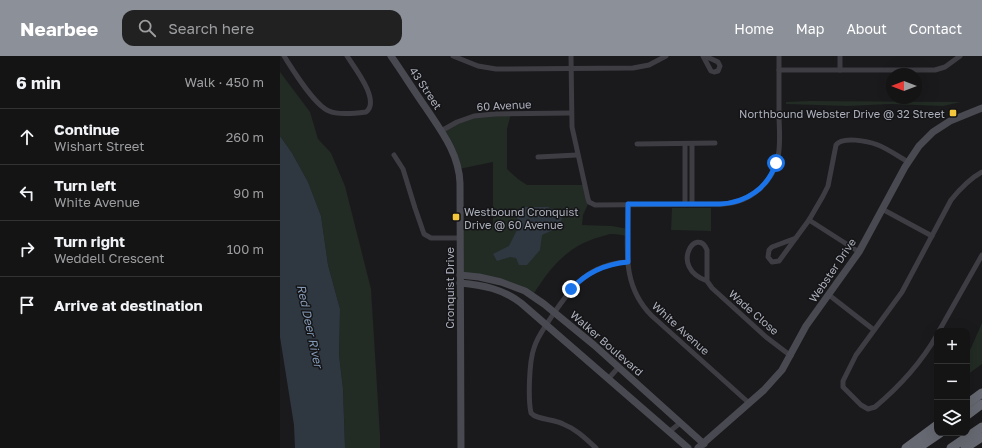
<!DOCTYPE html>
<meta charset="utf-8">
<style>
body{margin:0;font-family:"Golos Text",sans-serif;background:#212122;color:#f1f3f6}
.controls{position:absolute;right:12px;bottom:12px;display:grid;overflow:hidden;border-radius:8px;box-shadow:0 4px 16px #0002}
.controls button{width:36px;height:36px;display:grid;place-items:center;padding:0;border:0;border-bottom:1px solid #333334;background:#141415;color:#f1f3f6;font:20px sans-serif}
.compass{position:absolute;left:606px;top:12px;width:36px;height:36px;border-radius:50%;background:#141415;box-shadow:0 4px 16px #0002;rotate:270deg}
.stop{position:absolute;width:12px;height:12px;margin:-9px;border:3px solid #1a73e8;border-radius:50%;background:#fff}
.stop.end{background:#1a73e8;border-color:#fff;box-shadow:0 1px 4px #0008}
.list{margin:0;padding:0;list-style:none}
h2{display:flex;justify-content:space-between;align-items:center;height:52px;margin:0;padding:0 16px;font-size:17px}
h2 small{font-size:13px;font-weight:400;color:#9d9ea0}
.list li{display:grid;grid-template-columns:26px 1fr auto;gap:12px;align-items:center;box-sizing:border-box;height:56px;padding:0 16px;border-top:1px solid #333334}
.list b{display:block;font-size:15px;white-space:nowrap}
.list p{margin:0;font-size:13px;white-space:nowrap;color:#9d9ea0}
.list em{font-size:13px;font-style:normal;color:#9d9ea0}
.icon{flex:none;width:22px;height:22px;fill:none;stroke:currentColor;stroke-width:2;stroke-linecap:round;stroke-linejoin:round}
.map{position:relative;flex:none;width:702px;height:392px;overflow:hidden}
header{display:flex;align-items:center;gap:24px;box-sizing:border-box;height:56px;padding:0 20px;background:#8c9099;color:#fff}
header strong{font-size:19px}
nav{display:flex;gap:22px;margin-inline-start:auto;font-size:14px}
.search{width:280px;height:36px;background:#212122;display:flex;align-items:center;gap:10px;box-sizing:border-box;padding:0 14px;border-radius:12px;color:#9d9ea0;font-size:15px}
main{display:flex}
aside{flex:1;background:#141415}
.map>svg:first-child{display:block}
</style>
<header>
<strong>Nearbee</strong>
<div class="search"><svg class="icon" aria-label="search" viewBox="0 0 24 24"><circle cx="10" cy="10" r="6"/><path d="M15 15l6 6"/></svg>Search here</div>
<nav><a>Home</a><a>Map</a><a>About</a><a>Contact</a></nav>
</header>
<main>
<aside>
<h2>6 min<small>Walk · 450 m</small></h2>
<ul class="list">
<li><svg class="icon" aria-label="ahead" viewBox="0 0 24 24"><path d="M12 20V5M6 11l6-6 6 6"/></svg><div><b>Continue</b><p>Wishart Street</p></div><em>260 m</em></li>
<li><svg class="icon" aria-label="left" viewBox="0 0 24 24"><path d="M17 20v-9H6M10 6l-5 5 5 5"/></svg><div><b>Turn left</b><p>White Avenue</p></div><em>90 m</em></li>
<li><svg class="icon" aria-label="right" viewBox="0 0 24 24"><path d="M7 20v-9h11M14 6l5 5-5 5"/></svg><div><b>Turn right</b><p>Weddell Crescent</p></div><em>100 m</em></li>
<li><svg class="icon" aria-label="arrive" viewBox="0 0 24 24"><path d="M6 21V4h12l-3 4 3 4H6"/></svg><div><b>Arrive at destination</b></div></li>
</ul>
</aside>
<div class="map">
<svg width="702" height="392" viewBox="0 0 702 392">
<rect width="100%" height="100%" fill="#1a1a1c"/>
<g fill="#222b24">
<path d="M0,16L30,56L38,83L51,97L65,130L91,233L100,379V392H65L63,333L59,299L60,253L48,209L41,160L28,126L12,97L0,80Z"/>
<path d="M530,45L681,46L663,50L610,48L568,50L506,48V46Z"/>
<path d="M231,58L227,73V113L238,123L247,129H304L309,146L303,159L302,169L332,170L348,173L347,180C342,179 337,178 332,178C328,178 324,180 320,181C287,190 270,212 253,239L247,235L180,219V174H207L213,169V106L179,113L161,75L194,60Z"/>
<path d="M392,152H431V175L391,174Z"/>
<path d="M702,267V308L687,319V301Z"/>
</g>
<g fill="#2f3841">
<path d="M0,80L12,97L28,126L41,160L48,209L60,253L59,299L63,333L65,392H15L14,369L0,281Z"/>
<path d="M244,151H268L282,159L281,167L275,173L262,179L260,194L247,209H239L236,202L230,201L217,205L213,198L229,190L239,170L236,157Z"/>
</g>
<g fill="none" stroke-linecap="round" stroke-linejoin="round">
<g stroke="#3d3d43" stroke-width="5">
<path d="M4,0C13,14 34,49 49,55C57,59 78,57 86,56C101,45 74,11 67,0"/>
<path d="M173,0L198,10L216,13L353,12L369,9L386,0"/>
<path d="M291,0L292,71L308,143L309,146L315,149L444,148C470,146 493,127 498,101C501,87 499,72 499,58C499,39 499,19 499,0"/>
<path d="M423,0L431,15L434,16L438,15L440,10L438,6L425,0"/>
<path d="M560,0V14"/>
<path d="M499,14H655L665,11L680,0"/>
<path d="M161,75L177,66L194,60L215,58L291,57"/>
<path d="M357,88L435,87"/>
<path d="M405,88V148"/>
<path d="M114,99L123,113L135,152L144,178L151,182H180"/>
<path d="M258,101L297,99"/>
<path d="M348,148C348,190 340,228 372,260L469,347"/>
<path d="M412,148V88"/>
<path d="M602,153L652,180"/>
<path d="M529,164L579,196"/>
<path d="M516,182L492,191L489,194L488,201L492,206L499,205L529,164L543,140L548,130L556,89C562,80 588,85 598,89C608,93 618,100 628,106"/>
<path d="M427,225C388,211 417,169 427,194V225L432,232L486,281L511,300"/>
<path d="M549,239L594,274"/>
<path d="M659,275L702,199"/>
<path d="M657,279C641,307 620,330 595,351L588,353L581,349L563,331V325L576,299L622,236L671,144C680,133 689,123 702,116"/>
<path d="M328,323L338,312"/>
<path d="M389,376L400,367"/>
<path d="M316,392C306,383 296,373 283,368C274,363 257,364 251,357C248,343 249,306 254,292C257,281 265,271 272,260C292,230 309,208 348,206"/>
</g>
<g stroke="#494a51" stroke-width="7">
<path d="M111,0C123,17 134,35 146,52C162,76 179,98 180,127L181,392"/>
<path d="M180,219L199,221L221,226L245,235L264,248L314,289L424,388"/>
<path d="M180,227C203,229 223,233 241,247L408,392"/>
<path d="M418,392L484,334L502,314L526,270L579,196L625,111L639,90L653,76L670,65L702,52"/>
</g>
<g stroke="#676972" stroke-width="9">
<path d="M687,348L702,337"/>
<path d="M687,359L702,348"/>
<path d="M626,392L657,369"/>
<path d="M638,392L660,377"/>
<path d="M671,392L702,371"/>
<path d="M685,392L702,381"/>
</g>
</g>
<g fill="none" stroke-linecap="round" stroke-linejoin="round">
<path stroke="#1a73e8" stroke-width="5" d="M291,233C307,216 325,208 348,206V148H440C466,147 488,132 496,107"/>
</g>
<g fill="#f4c63b" stroke="#151517" stroke-width="1.5">
<rect x="669" y="53" width="8" height="8" rx="2"/>
<rect x="172" y="157" width="8" height="8" rx="2"/>
</g>
<g text-anchor="middle" dominant-baseline="central" stroke-width="3" stroke-linejoin="round" paint-order="stroke">
<g font-size="11" fill="#acb0bc" stroke="#151517">
<text transform="translate(146 32) rotate(56)">43 Street</text>
<text transform="translate(224 49) rotate(-3)">60 Avenue</text>
<text transform="translate(552 214) rotate(-56)">Webster Drive</text>
<text transform="translate(169 232) rotate(-90)">Cronquist Drive</text>
<text transform="translate(474 256) rotate(41)">Wade Close</text>
<text transform="translate(401 272) rotate(42)">White Avenue</text>
<text transform="translate(327 287) rotate(41)">Walker Boulevard</text>
</g>
<g font-size="11" fill="#acb0bc" stroke="#151517" text-anchor="end">
<text x="665" y="57">Northbound Webster Drive @ 32 Street</text>
<text x="184" y="155" text-anchor="start">Westbound Cronquist<tspan x="184" dy="13">Drive @ 60 Avenue</tspan></text>
</g>
<g font-size="12" font-style="italic" fill="#849ab6" stroke="#151517">
<text transform="translate(30 270) rotate(78)">Red Deer River</text>
</g>
</g>
</svg>
<div class="controls">
<button>+</button>
<button>−</button>
<button><svg class="icon" aria-label="layers" viewBox="0 0 24 24"><path d="M12 4l9 5-9 5-9-5zM3 14l9 5 9-5"/></svg></button>
</div>
<svg class="compass" viewBox="-18 -18 36 36"><path d="M0-13l5 13h-10z" fill="#e53935"/><path d="M0 13l5-13h-10z" fill="#9d9ea0"/></svg>
<div class="stop" style="left:496px;top:107px"></div>
<div class="stop end" style="left:291px;top:233px"></div>
</div>
</main>
